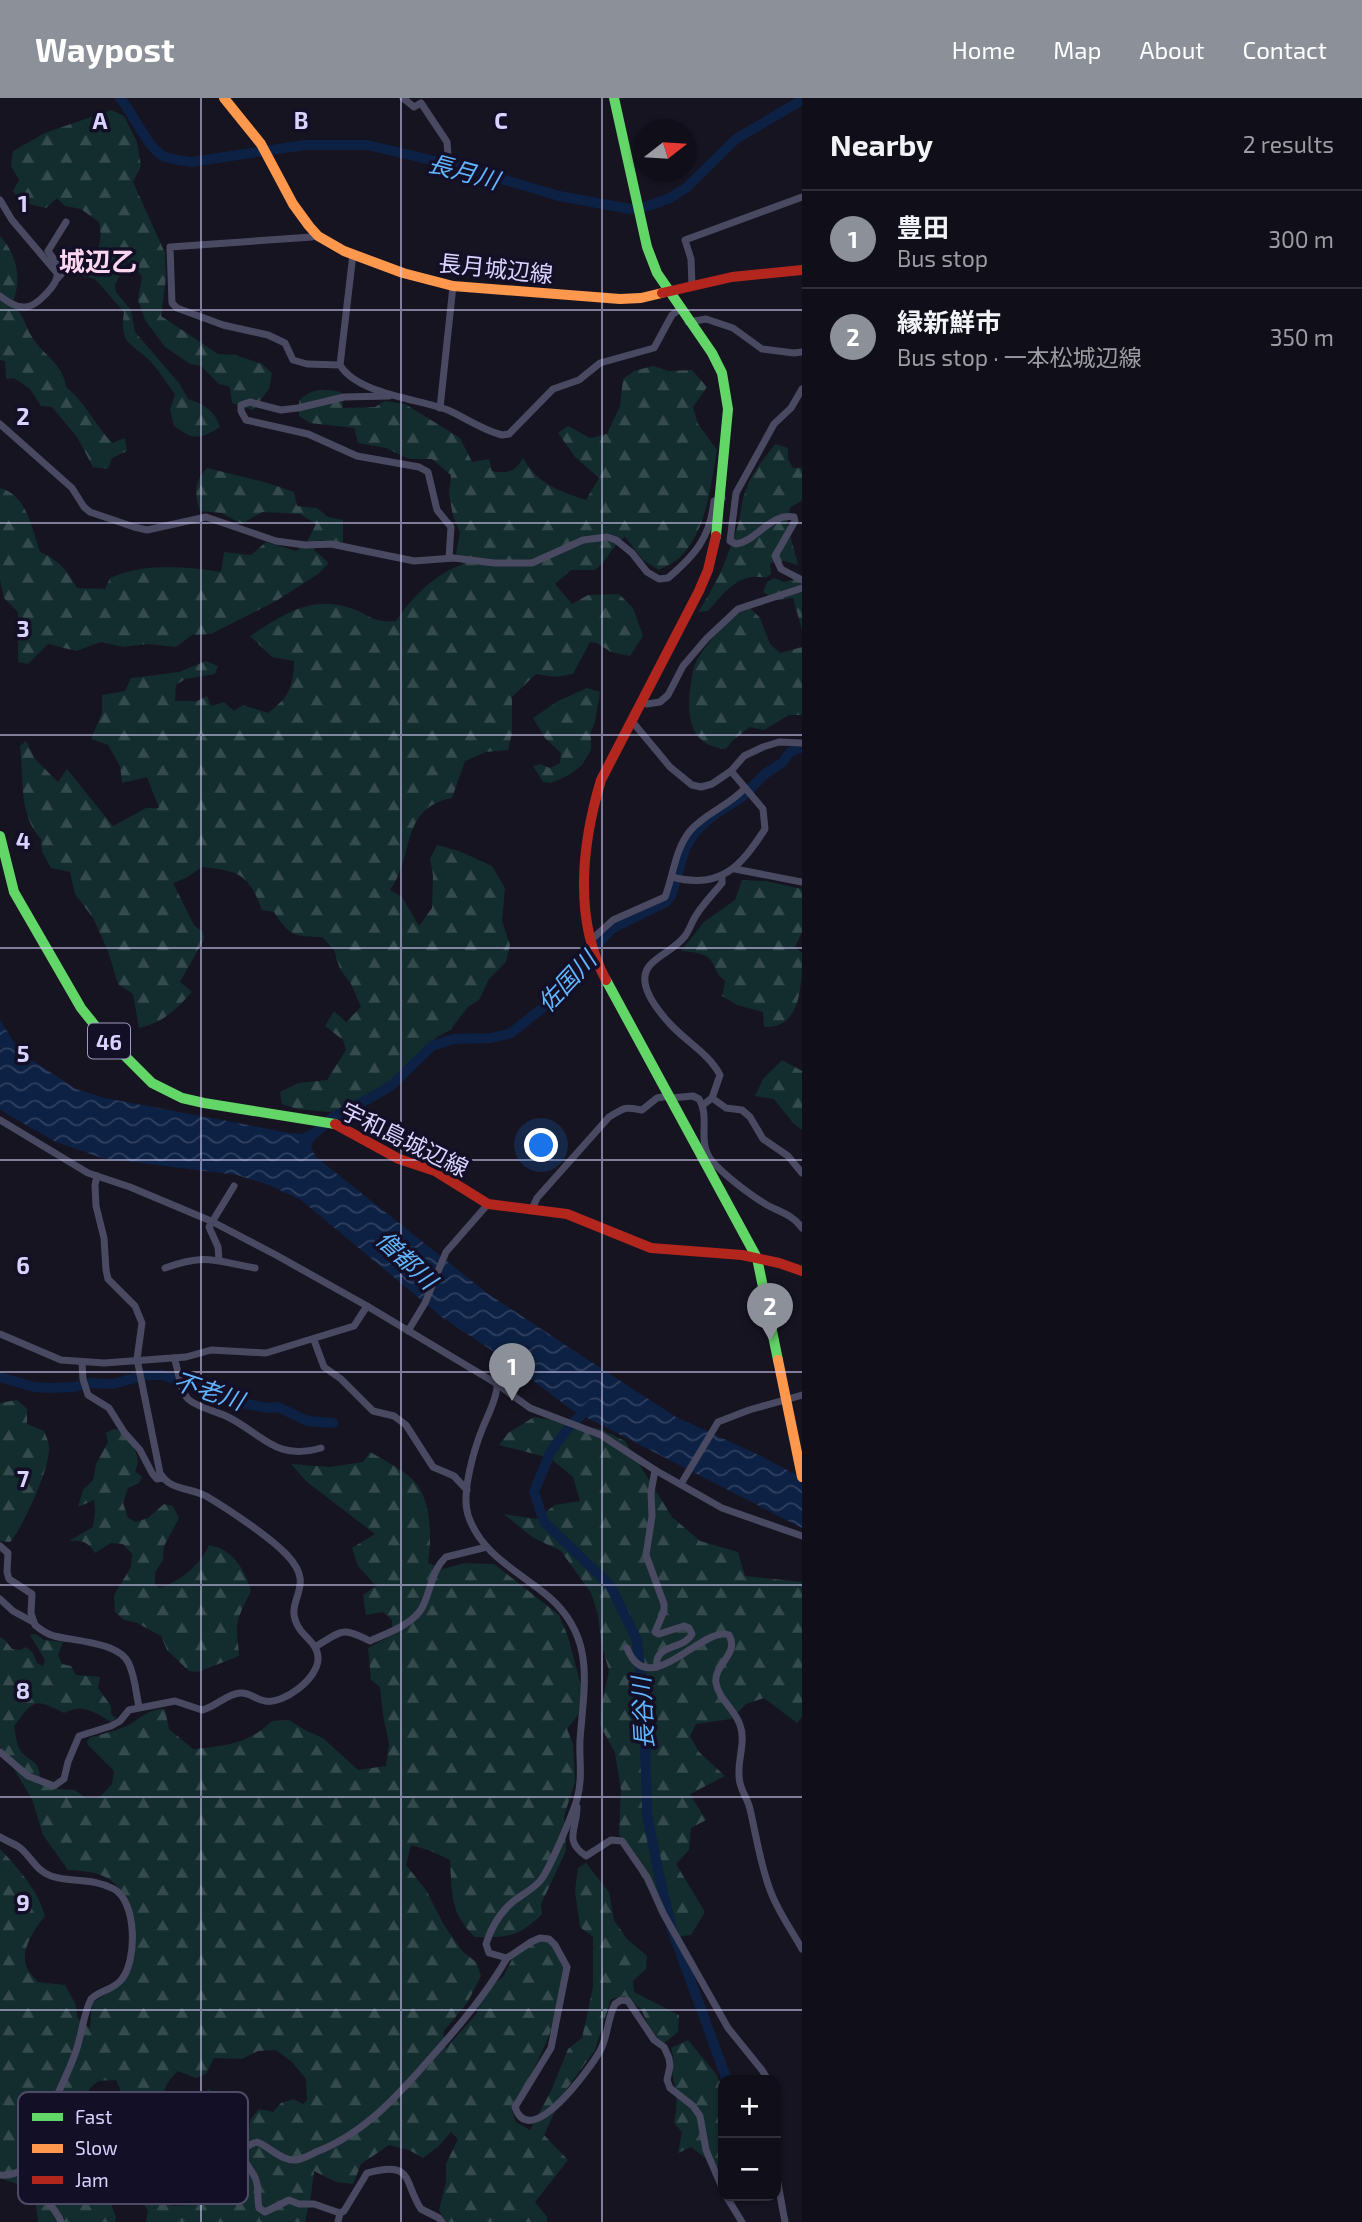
<!DOCTYPE html>
<meta charset="utf-8">
<style>
body{margin:0;font-family:"Exo 2","Noto Sans JP",sans-serif;background:#191822;color:#f1f3f6}
.controls{position:absolute;right:21px;bottom:21px;display:grid;overflow:hidden;border-radius:14px;box-shadow:0 2px 5px #0004}
.controls button{width:63px;height:63px;display:grid;place-items:center;padding:0;border:0;border-bottom:2px solid #302f38;background:#100f19;color:#f1f3f6;font:35px sans-serif}
.compass{position:absolute;left:634px;top:21px;width:63px;height:63px;border-radius:50%;background:#100f19;box-shadow:0 2px 5px #0004;rotate:73deg}
.you{position:absolute;left:542px;top:1048px;width:24px;height:24px;margin:-18px;border:5px solid #fff;border-radius:50%;background:#1a73e8;box-shadow:0 0 0 10px #1a73e833}
.badge{display:grid;place-items:center;width:46px;height:46px;border-radius:50%;background:#8c9099;color:#fff;font-size:23px;font-weight:700}
.pin{position:absolute;translate:-50% -58px;filter:drop-shadow(0 2px 4px #0008)}
.pin::after{content:'';position:absolute;top:37px;width:24px;height:21px;background:inherit;clip-path:polygon(0 0,100% 0,50% 100%)}
.list{margin:0;padding:0;list-style:none}
h2{display:flex;justify-content:space-between;align-items:center;height:91px;margin:0;padding:0 28px;font-size:30px}
h2 small{font-size:23px;font-weight:400;color:#9c9ca2}
.list li{display:grid;grid-template-columns:46px 1fr auto;gap:21px;align-items:center;box-sizing:border-box;height:98px;padding:0 28px;border-top:2px solid #302f38}
.list b{display:block;font-size:26px;white-space:nowrap}
.list p{margin:0;font-size:23px;white-space:nowrap;color:#9c9ca2}
.list em{font-size:23px;font-style:normal;color:#9c9ca2}
.map{position:relative;flex:none;width:802px;height:2124px;overflow:hidden}
header{display:flex;align-items:center;gap:42px;box-sizing:border-box;height:98px;padding:0 35px;background:#8c9099;color:#fff}
header strong{font-size:33px}
nav{display:flex;gap:38px;margin-inline-start:auto;font-size:24px}
main{display:flex}
aside{flex:1;background:#100f19}
.map>svg:first-child{display:block}
</style>
<header>
<strong>Waypost</strong>
<nav><a>Home</a><a>Map</a><a>About</a><a>Contact</a></nav>
</header>
<main>
<div class="map">
<svg width="802" height="2124" viewBox="0 0 802 2124">
<defs>
<pattern id="forest-firs" width="22" height="20" patternUnits="userSpaceOnUse" patternTransform="scale(1.75)"><rect width="22" height="20" fill="#132c2d"/><path d="M5 1l3.5 6h-7zM16 11l3.5 6h-7z" fill="#354a4c"/></pattern>
<pattern id="water-waves" width="16" height="10" patternUnits="userSpaceOnUse" patternTransform="scale(1.75)"><rect width="16" height="10" fill="#0d2144"/><path d="M0 5q4-4 8 0t8 0" fill="none" stroke="#304060"/></pattern>
</defs>
<rect width="100%" height="100%" fill="#161421"/>
<g fill="url(#forest-firs)" fill-rule="evenodd">
<path d="M111,12L124,18L137,44L141,68L133,84L165,155L166,179L161,218L218,256L236,257L262,266L272,275L269,291L253,312L232,305L230,289L219,286L201,268L190,266L165,249L145,222L138,202L142,178L127,163L115,187L116,194L131,212L135,234L179,285L188,301C203,305 216,314 220,329C199,342 194,342 174,328L170,312L175,296C167,286 160,274 151,264C132,244 119,248 124,214L95,181L77,177C96,162 104,147 99,124L81,111L65,108L57,100L46,110L20,104L13,93L19,82L11,68L13,53L45,35Z"/>
<path d="M0,138C18,158 22,182 12,207C27,220 23,225 32,239C44,258 63,266 66,289C85,304 95,327 112,345L125,340L127,353L112,360L108,371L93,369L77,339L52,309L41,308L30,291L14,280L6,281L5,263L0,262Z"/>
<path d="M653,268L669,273L692,272L707,289L693,309L698,326L717,352C711,386 706,437 678,461C673,465 665,469 659,472L643,462L625,439C610,450 609,461 595,472H571L555,486L572,506L588,497L619,496L633,510L643,538L630,558L611,554L597,545L590,544L573,576L555,579L536,576L512,599V635L508,652L486,654L465,663L452,700C399,710 415,759 390,792L402,799L419,828L432,810L433,777L430,761L437,747L459,753L492,768L505,790L502,823L510,847L506,864L489,881L479,902L468,909L450,932L437,939L361,1010L329,1014L297,1011L282,1006L280,994L298,985L327,982L346,952L343,942L325,928L334,913L346,924L361,909L351,886L340,871L334,852L322,839C295,839 288,837 274,814L262,812C248,775 239,773 202,769L186,780L173,785L194,827L203,834L204,841L180,884L192,894C174,913 164,924 139,930L133,896L118,886L108,853L93,820L75,796L70,774L51,770L42,754L41,741C18,717 24,679 20,648L26,643L35,661L58,684L67,671L113,728L146,710H159L147,679L122,685L120,668L108,647L91,641L102,615V597L125,593L131,580L179,574L206,563L218,568L215,576L185,581L176,587L175,603H197L207,598L211,608L224,604L234,613L243,607L268,615C289,599 293,590 294,563L272,559L250,538C283,517 310,497 350,510C372,517 370,525 396,523C414,497 434,477 463,466L456,456L460,434L453,418L449,396L451,377L432,361H409L386,350L358,345L354,330L310,325L299,318V303C311,290 324,291 341,294L343,310L375,309L385,303L405,306L460,340L472,364L489,361L492,373C507,376 515,374 523,360C539,387 557,392 586,402L599,380L575,359L558,335L568,328L590,340L607,336L620,308L623,281L634,273Z"/>
<path d="M775,346L788,350V361L793,370H802V402L790,410L787,425L798,467L784,463L770,465L771,476L766,480C739,473 724,495 708,513L698,514C717,486 729,457 739,424C741,416 741,406 744,398C749,378 763,362 775,346Z"/>
<path d="M207,370L268,385L294,394L297,408L317,410L328,419L343,422V445L319,442L314,452L329,465L318,476L276,503L211,536L192,537L176,549L146,546L123,549L101,544L76,553L48,546L28,566L18,564V514L4,500L0,482V390C27,397 32,431 40,454C59,462 67,472 77,490L105,491L110,480C144,465 185,468 221,474L224,454L251,457L266,444L296,453L307,444L316,426L300,416L262,414L242,426L221,415L200,413C194,395 194,384 207,370Z"/>
<path d="M802,479V532L793,500L776,502L763,494L767,484L774,480L784,484Z"/>
<path d="M748,508L760,520L770,546L780,555L802,549V617H789L764,632L750,629L733,642L726,651C689,648 686,617 691,585C692,578 693,570 696,564C708,541 728,523 748,508Z"/>
<path d="M587,590L600,594L595,624L591,634V652L582,667L569,677L551,685L543,684L533,668L540,666L550,670L560,665L561,655L545,640L533,620L558,603Z"/>
<path d="M742,782L766,783L802,791V834L795,849L802,855C802,885 802,931 764,929L763,914L737,907L722,898L725,883C717,877 717,873 712,864C706,854 691,854 681,853L704,824L735,802Z"/>
<path d="M782,962L802,973V1032L793,1025L774,1001L755,998L763,981Z"/>
<path d="M17,1302L27,1311V1326L44,1333C46,1338 49,1344 49,1349C51,1368 23,1430 10,1444L0,1443V1305Z"/>
<path d="M534,1319L600,1331L625,1343L672,1419L700,1443L738,1454L745,1478L802,1484V1619L797,1625L764,1600L746,1606L731,1621L696,1626L690,1638L699,1654L725,1678L690,1696L706,1722L691,1730L689,1752L676,1766L705,1814L691,1837L674,1839L619,1736L621,1692L615,1655L600,1627L601,1610L609,1573L601,1544L598,1517L591,1495L561,1453L532,1439L504,1416L536,1421L555,1407L580,1403L573,1379L550,1360L499,1347L508,1335Z"/>
<path d="M114,1331H117C128,1344 144,1355 135,1373L142,1379L139,1385L128,1390L123,1405L128,1420L136,1424L148,1420L164,1406L173,1408L179,1420L164,1448L163,1462L155,1475V1487L160,1490C181,1483 201,1466 209,1447C232,1451 245,1471 251,1493C245,1506 236,1519 237,1534C237,1542 239,1549 239,1558L198,1574L189,1573L167,1552L161,1538L137,1525L124,1522L115,1514L114,1497L131,1469L132,1456L123,1446L111,1445L95,1455C88,1444 82,1441 69,1443L93,1429L95,1414L94,1402L78,1409L83,1392L93,1382L96,1366L108,1344L106,1335Z"/>
<path d="M370,1354C384,1362 400,1370 412,1381C432,1400 432,1440 428,1465L443,1471L465,1465L494,1466L559,1517L568,1539L583,1595L578,1617L567,1631L573,1646L575,1684L564,1718L566,1753L541,1806L542,1816C519,1839 507,1840 475,1839C450,1816 452,1794 450,1762L431,1753L411,1747L406,1767L426,1792L444,1827L463,1854L476,1864L481,1878L467,1905L443,1934L446,1950L477,1915L481,1894L503,1879L517,1852L542,1837L558,1844C560,1850 563,1858 564,1865C568,1911 533,1973 512,2013L516,2024L530,2032L551,1993L568,1951L582,1940L593,1889V1839L580,1829L575,1793L578,1770L586,1765L609,1794L614,1822L627,1841L647,1858L646,1871L633,1883L634,1894L679,1917L678,1934L662,1947L650,1931L641,1911L624,1898L611,1901L595,1952L563,1996L544,2037L568,2062L535,2104L547,2119V2124H446L439,2112L446,2084V2066L458,2041L451,2034L438,2049L423,2060L409,2052L389,2047L361,2066L353,2086L336,2084L314,2073L311,2098L305,2124H146L148,2113L140,2101L126,2063L132,2056L146,2047L149,2038L139,2030L123,2027L119,2018L122,1996L116,1982C111,1983 104,1982 99,1983C88,1988 79,2006 87,2016C100,2032 135,2029 119,2066L106,2070L92,2095L100,2102L111,2106L116,2119L115,2124H38L34,2092L0,2080V1751C18,1770 38,1792 45,1818C35,1830 19,1853 27,1870C29,1875 35,1880 38,1884L65,1887L75,1905L78,1921L90,1930L92,1905L122,1886C128,1868 136,1848 135,1828C135,1811 121,1786 105,1779C94,1773 80,1773 68,1772L43,1737L32,1701L0,1648V1539L5,1542L12,1551L20,1552L26,1549L33,1555L37,1565L43,1568L45,1562L30,1537L36,1536L44,1542L63,1544L58,1557L62,1566L71,1568L76,1577L100,1579L98,1590L111,1608V1616L116,1620L111,1624C95,1614 82,1605 64,1615C33,1599 34,1602 14,1628C16,1636 16,1645 20,1652C29,1665 39,1660 40,1680L59,1691L75,1692L86,1700H99L112,1686L114,1673L88,1647L87,1643L91,1639C102,1636 113,1634 124,1629C139,1623 147,1610 165,1611L169,1631L193,1651C225,1648 248,1646 272,1623L289,1622L305,1632L323,1640L358,1672L386,1668L389,1646L383,1617L380,1589L371,1582L368,1550L392,1537V1522L383,1514L366,1517L363,1497L376,1488L358,1468L352,1450L375,1436L307,1384L291,1366L329,1369L363,1364ZM276,1952L292,1964L306,1981L307,2002L303,2006L293,2001L281,2005L273,2014L259,2011L250,2022L249,2036L244,2039L209,1991L205,1994L219,2028L218,2043L207,2047L192,2059L194,2066L216,2054L223,2059L221,2072L223,2088L199,2093L188,2076L182,2083L191,2100L190,2107L172,2108C154,2094 149,2087 150,2064C189,2028 141,2007 178,1973L196,1980L206,1976L214,1960L242,1961L258,1953Z"/>
<path d="M688,1942L716,1976L723,1990V2080L718,2070L691,2049L678,2055L682,2034L674,2025C678,2008 677,1996 673,1979C671,1968 676,1964 671,1950Z"/>
</g>
<path fill="url(#water-waves)" d="M0,922L21,955L76,991L105,1000L290,1035L302,1036L310,1031L316,1039L311,1049L316,1059L487,1195L582,1258L676,1319L759,1357L802,1380V1430L572,1312L499,1257L443,1220L301,1102L269,1087L237,1077L102,1060L56,1044L7,1016L0,1011Z"/>
<g fill="none" stroke-linecap="round" stroke-linejoin="round">
<g stroke="#0d2144" stroke-width="10">
<path d="M120,0C133,15 148,50 163,58C172,62 182,62 191,64L305,47H367L461,69L559,98L630,111L648,108L670,100L686,90L736,41L802,2"/>
<path d="M304,1045L333,1019L374,998L392,987L432,948L454,941L491,940L511,935L565,892L587,857L613,830L666,804L671,798L685,751L695,734L711,719L742,699L766,675L782,665L790,654L802,649"/>
<path d="M0,1279L34,1289L48,1290L74,1289L89,1285L113,1286L146,1277H162L204,1290L232,1303L267,1310L278,1309L307,1323L333,1325"/>
<path d="M591,1307L570,1328L551,1353L534,1394L544,1424L610,1487L637,1542L644,1605L647,1716L658,1772L672,1832L727,1982"/>
</g>
<g stroke="#4a4962" stroke-width="7">
<path d="M403,0L414,9L421,5L447,44L448,57"/>
<path d="M0,102L12,122L57,175C59,186 36,209 25,209C16,210 7,203 0,198"/>
<path d="M316,136L312,139L170,149L172,205L177,210L223,227L268,237L285,245L293,262L307,266L340,267C357,296 419,301 448,312C466,320 482,332 502,337L509,336L553,291L579,282L600,265L654,250L672,217L680,211"/>
<path d="M58,180L63,174L48,153L66,124"/>
<path d="M692,188L691,161L685,142L802,99"/>
<path d="M688,224L706,221L733,230L762,251L794,255L802,254"/>
<path d="M340,267L353,156"/>
<path d="M802,291L791,310L774,326L736,395L730,443L736,446C757,443 771,414 794,419L795,423L775,458L781,471L802,482"/>
<path d="M389,298L344,299L298,310L281,312L250,304L241,307V313L246,322L308,336L357,358L419,369L428,374L437,412L451,429L449,460"/>
<path d="M440,310L453,188"/>
<path d="M0,326L72,390L84,409L90,414L134,429L147,432L206,419L276,443L305,447L331,446L414,463L454,460L494,465H532L583,442L607,439L616,442L632,455L647,474L659,481L668,480C695,457 710,440 714,403L722,400"/>
<path d="M641,603L647,606L660,604L668,597L683,568L707,540L738,511L802,490"/>
<path d="M631,622L670,669L692,687L701,689L712,686L731,673L744,658L763,649L779,644L802,645"/>
<path d="M735,771L802,784"/>
<path d="M672,779C721,792 741,768 765,731L763,711L731,673"/>
<path d="M591,842L613,822L665,799C673,779 675,751 690,733C705,715 729,708 745,690"/>
<path d="M670,1000L693,998L699,1001C711,1020 696,1044 712,1063C724,1077 750,1097 767,1107C780,1114 793,1117 802,1130"/>
<path d="M712,1000L726,1010L742,1012L750,1019L763,1041L788,1058L802,1075"/>
<path d="M703,1007L712,1000L720,977C709,956 687,944 671,927C658,913 633,884 651,866C662,855 675,851 685,838C689,833 691,826 695,819C702,807 713,796 722,785V779"/>
<path d="M0,1022L88,1075L130,1089L211,1123L276,1157L367,1208L494,1284L530,1310L601,1337L655,1372L722,1410L802,1438"/>
<path d="M532,1111L537,1100L609,1019C626,1009 623,1009 642,1012L657,1000L669,998"/>
<path d="M219,1162L218,1149L209,1129L234,1088"/>
<path d="M165,1170C207,1155 214,1163 255,1170"/>
<path d="M408,1233L425,1205L446,1154L488,1106"/>
<path d="M0,1236L61,1262L104,1265L186,1259L211,1252L266,1255L354,1228L367,1208"/>
<path d="M314,1242L324,1269L341,1281L373,1313L394,1318L406,1327L433,1369L454,1378L467,1392"/>
<path d="M174,1260C179,1272 179,1291 188,1301C198,1310 216,1313 228,1319C264,1337 275,1363 321,1350"/>
<path d="M82,1264L83,1281L88,1297L109,1310L124,1334L140,1352L152,1375L157,1381L163,1380"/>
<path d="M497,1289C496,1302 488,1317 483,1329C474,1351 461,1395 468,1417C481,1457 520,1474 549,1499C596,1540 584,1587 580,1642C579,1662 583,1681 577,1701C573,1715 549,1773 540,1783C533,1791 523,1796 515,1802C501,1813 491,1830 486,1846L489,1855L507,1860L531,1844L540,1840L549,1841L555,1847L567,1869L551,1950L515,2009C530,2055 591,1969 600,1953C608,1939 607,1921 615,1906L621,1902L628,1903L654,1942L664,1949L669,1960L670,1968L667,1982L670,1990L693,2008L700,2018L706,2052L723,2092"/>
<path d="M655,1372L651,1394L652,1418L646,1457L664,1506V1513L655,1534L659,1536L684,1528L689,1530L692,1536C684,1552 653,1546 657,1569"/>
<path d="M681,1386L718,1324L749,1312L802,1297"/>
<path d="M0,1448L8,1455L7,1474L9,1481L32,1496L31,1515L35,1527C41,1532 47,1536 54,1538C74,1543 120,1544 129,1566C135,1579 136,1595 139,1609"/>
<path d="M0,1501L13,1513L33,1524"/>
<path d="M315,1549C342,1533 341,1528 370,1543C387,1535 412,1527 422,1510C431,1493 431,1473 446,1459L487,1449"/>
<path d="M627,1550C648,1605 702,1527 729,1537C740,1556 713,1567 716,1585C719,1602 735,1611 740,1627C747,1645 735,1666 740,1685C742,1694 748,1702 750,1711C756,1737 760,1764 769,1789C776,1811 791,1831 802,1851"/>
<path d="M0,1654L28,1678L54,1688L64,1681L68,1664L79,1638L111,1628L120,1623L129,1612L175,1603L202,1612C216,1609 226,1596 240,1595C251,1594 255,1602 265,1603C283,1607 319,1580 318,1560C318,1546 305,1540 299,1530C281,1501 319,1491 287,1457C270,1439 228,1411 206,1398C189,1389 170,1393 160,1375L137,1261L142,1225L135,1208L108,1181L106,1172L104,1140L96,1108L95,1087L97,1078"/>
<path d="M577,1709C577,1732 563,1742 586,1758L611,1742L622,1743L647,1779L663,1815L728,1930L762,1972L768,1982"/>
<path d="M0,1739C6,1743 13,1745 19,1749C31,1758 36,1773 51,1778C72,1785 91,1779 114,1791C137,1804 137,1862 122,1881C114,1892 100,1892 91,1901C83,1917 82,1936 76,1953C61,1997 29,2038 38,2088C41,2101 56,2109 61,2124"/>
<path d="M776,2075L785,2124"/>
<path d="M0,2077C17,2079 25,2069 38,2059"/>
<path d="M726,2098L742,2124"/>
<path d="M340,2115L314,2106H299L289,2102L265,2114L259,2110C257,2101 259,2091 256,2082C252,2069 228,2052 257,2044C270,2049 281,2063 296,2062C303,2061 310,2057 316,2054C366,2035 401,1994 435,1955C462,1925 487,1895 507,1860"/>
<path d="M338,2124L340,2115L344,2113L367,2075C414,2062 403,2083 421,2111L439,2120L442,2124"/>
</g>
<g stroke="#63d668" stroke-width="10">
<path d="M614,0L647,149L657,175L712,255L722,275L728,311L716,438"/>
<path d="M0,738L14,794L81,910L97,930L152,985L182,1000L204,1005L335,1026"/>
<path d="M606,882L757,1160L778,1262"/>
</g>
<g stroke="#ff974d" stroke-width="10">
<path d="M224,0L261,46L293,106L309,128L318,138L344,153L403,175L453,188L620,201L641,200L662,195"/>
<path d="M778,1262L802,1379"/>
</g>
<g stroke="#b3261e" stroke-width="10">
<path d="M662,195L732,179L802,172"/>
<path d="M606,882C573,821 582,745 601,682L699,493L708,472L716,438"/>
<path d="M335,1026L399,1061L435,1073L488,1106L567,1116L651,1150L742,1157L779,1165L802,1173"/>
</g>
</g>
<path fill="none" stroke="#d9d4ff" stroke-width="2" stroke-opacity="0.55" d="M201,0V2124M401,0V2124M602,0V2124M0,212H802M0,425H802M0,637H802M0,850H802M0,1062H802M0,1274H802M0,1487H802M0,1699H802M0,1912H802"/>
<g text-anchor="middle" dominant-baseline="central" stroke-width="7" stroke-linejoin="round" paint-order="stroke">
<rect fill="#130f26" stroke="#9e99be" stroke-width="2" x="88" y="925.5" width="42" height="35" rx="5"/>
<g font-size="21" font-weight="bold" fill="#d9d4ff">
<text x="109" y="943">46</text>
</g>
<g font-size="23" fill="#d9d4ff" stroke="#130f26">
<text transform="translate(496 170) rotate(6)">長月城辺線</text>
<text transform="translate(405 1041) rotate(26)">宇和島城辺線</text>
</g>
<g font-size="24" font-style="italic" fill="#62b6ff" stroke="#130f26">
<text transform="translate(464 73) rotate(15)">長月川</text>
<text transform="translate(566 883) rotate(-47)">佐国川</text>
<text transform="translate(407 1161) rotate(43)">僧都川</text>
<text transform="translate(209 1292) rotate(18)">不老川</text>
<text transform="translate(642 1615) rotate(-93)">長谷川</text>
</g>
<g font-size="26" font-weight="bold" fill="#ffd6f0" stroke="#130f26">
<text x="98" y="162">城辺乙</text>
</g>
</g>
<rect x="18" y="1994" width="230" height="112" rx="10" fill="#130f26" stroke="#4e4a67" stroke-width="2"/>
<rect x="32" y="2015" width="31" height="8" fill="#63d668"/>
<rect x="32" y="2046" width="31" height="9" fill="#ff974d"/>
<rect x="32" y="2078" width="31" height="8" fill="#b3261e"/>
<g font-size="19" fill="#d9d4ff">
<text x="75" y="2026">Fast</text>
<text x="75" y="2057">Slow</text>
<text x="75" y="2089">Jam</text>
</g>
<g font-size="23" text-anchor="middle" font-weight="bold" fill="#d9d4ff" stroke="#130f26" stroke-width="7" stroke-linejoin="round" paint-order="stroke">
<text x="100" y="31">A</text>
<text x="301" y="31">B</text>
<text x="501" y="31">C</text>
<text x="23" y="114">1</text>
<text x="23" y="327">2</text>
<text x="23" y="539">3</text>
<text x="23" y="751">4</text>
<text x="23" y="964">5</text>
<text x="23" y="1176">6</text>
<text x="23" y="1389">7</text>
<text x="23" y="1601">8</text>
<text x="23" y="1813">9</text>
</g>
</svg>
<div class="controls">
<button>+</button>
<button>−</button>
</div>
<svg class="compass" viewBox="-18 -18 36 36"><path d="M0-13l5 13h-10z" fill="#e53935"/><path d="M0 13l5-13h-10z" fill="#9c9ca2"/></svg>
<div class="you"></div>
<div class="pin badge" style="left:512px;top:1303px">1</div>
<div class="pin badge" style="left:770px;top:1243px">2</div>
</div>
<aside>
<h2>Nearby<small>2 results</small></h2>
<ul class="list">
<li><span class="badge">1</span><div><b>豊田</b><p>Bus stop</p></div><em>300 m</em></li>
<li><span class="badge">2</span><div><b>縁新鮮市</b><p>Bus stop · 一本松城辺線</p></div><em>350 m</em></li>
</ul>
</aside>
</main>
